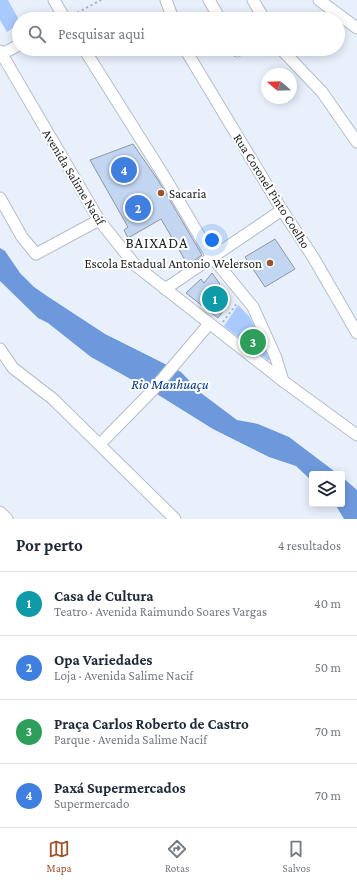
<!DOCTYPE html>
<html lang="pt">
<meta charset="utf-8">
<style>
body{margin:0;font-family:"Crimson Pro",serif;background:#f6f6f7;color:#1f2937}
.controls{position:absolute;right:12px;bottom:12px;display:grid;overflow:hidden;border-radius:4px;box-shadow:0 2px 10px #0003}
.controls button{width:36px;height:36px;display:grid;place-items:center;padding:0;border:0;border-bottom:1px solid #e0e1e3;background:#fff;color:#1f2937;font:20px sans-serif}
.compass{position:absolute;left:261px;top:68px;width:36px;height:36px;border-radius:50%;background:#fff;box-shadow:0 2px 10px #0003;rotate:289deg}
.you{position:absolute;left:212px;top:240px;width:14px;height:14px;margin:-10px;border:3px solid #fff;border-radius:50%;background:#1a73e8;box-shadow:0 0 0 6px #1a73e833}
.badge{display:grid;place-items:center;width:26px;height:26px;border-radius:50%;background:#9a532a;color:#fff;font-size:13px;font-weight:700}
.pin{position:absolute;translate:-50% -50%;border:2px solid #fff;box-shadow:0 1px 4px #0006}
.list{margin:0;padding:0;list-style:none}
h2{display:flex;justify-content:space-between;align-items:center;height:52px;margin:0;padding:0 16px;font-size:17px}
h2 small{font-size:13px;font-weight:400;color:#747a83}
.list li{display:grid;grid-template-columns:26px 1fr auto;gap:12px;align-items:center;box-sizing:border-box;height:64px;padding:0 16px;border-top:1px solid #e0e1e3}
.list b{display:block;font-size:15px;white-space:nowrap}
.list p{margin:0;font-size:13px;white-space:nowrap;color:#747a83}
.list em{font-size:13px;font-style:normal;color:#747a83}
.icon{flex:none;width:22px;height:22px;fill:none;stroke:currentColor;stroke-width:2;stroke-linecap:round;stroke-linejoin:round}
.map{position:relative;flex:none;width:357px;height:519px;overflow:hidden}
.search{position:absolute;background:#fff;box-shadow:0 2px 10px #0003;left:12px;right:12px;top:12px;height:44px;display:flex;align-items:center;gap:10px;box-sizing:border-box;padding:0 14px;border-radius:22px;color:#747a83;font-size:15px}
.sheet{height:308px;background:#fff}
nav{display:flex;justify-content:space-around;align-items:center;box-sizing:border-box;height:56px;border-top:1px solid #e0e1e3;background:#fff;font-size:11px;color:#747a83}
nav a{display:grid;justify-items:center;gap:2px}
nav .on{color:#9a532a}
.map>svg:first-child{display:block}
</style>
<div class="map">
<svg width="357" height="519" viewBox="0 0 357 519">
<rect width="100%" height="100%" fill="#e8f0fc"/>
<g fill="#a9cafe">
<path d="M0,0H8L19,20V24L7,32L0,20Z"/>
<path d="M238,305L249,316L271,357L269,361L224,326Z"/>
</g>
<g fill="#6d99dc">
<path d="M0,248L5,251L20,273L34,287L47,296L105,334L181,372L201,393L237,420L258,424L289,437L338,474H312V481L296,466L269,457L213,429L152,391L91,357L48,323L38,318L0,281Z"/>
<path d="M342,477L357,490V519H344L335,504H342Z"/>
</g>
<g fill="#c2d5f1" stroke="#8e95a0">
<path d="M133,144L158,180L202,255L188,265L161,219L128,238L124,230L128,227L90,160Z"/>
<path d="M275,239L295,269L265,287L245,257Z"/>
<path d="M212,273L220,284L215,289L230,301L218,318L186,293L201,279L204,283Z"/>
</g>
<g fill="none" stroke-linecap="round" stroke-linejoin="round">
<defs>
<g id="minor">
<path d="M54,0L65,19"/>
<path d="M166,0L173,19"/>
<path d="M209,0L220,19"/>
<path d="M253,0L264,19"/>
<path d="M319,0L357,28"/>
<path d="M84,49L164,176L212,257L253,307L276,358L283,381"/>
<path d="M185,49L282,210L313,257L357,333"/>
<path d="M236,49L237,51L239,49"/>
<path d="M281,49L322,92L357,142"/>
<path d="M0,51L99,220L135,265L283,381L357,435"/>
<path d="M2,54L19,45"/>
<path d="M0,198L22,237L36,254L99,220"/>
<path d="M165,289L282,210"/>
<path d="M0,349L13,368L53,399L175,519"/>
<path d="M100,444L152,391L209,324"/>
<path d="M0,512L7,519"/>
</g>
</defs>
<use href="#minor" stroke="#b5bdc8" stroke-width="13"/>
<g stroke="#aab0ba" stroke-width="2" stroke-dasharray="2 3" stroke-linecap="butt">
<path d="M73,15L101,0"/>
<path d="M223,322L237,303"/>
</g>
<use href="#minor" stroke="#fff" stroke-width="11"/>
</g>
<g fill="#9a532a" stroke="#fff" stroke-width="1.5">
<circle cx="161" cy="193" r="4"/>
<circle cx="270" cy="263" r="4"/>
</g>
<g text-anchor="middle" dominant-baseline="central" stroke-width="4" stroke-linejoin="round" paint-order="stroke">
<g font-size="13" fill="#212428" stroke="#fff">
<text transform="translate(74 177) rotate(59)">Avenida Salime Nacif</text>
<text transform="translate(272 191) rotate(58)">Rua Coronel Pinto Coelho</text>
</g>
<g font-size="13" fill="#212428" stroke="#fff" text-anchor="start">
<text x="169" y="193">Sacaria</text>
<text x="262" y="263" text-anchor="end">Escola Estadual Antonio Welerson</text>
</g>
<g font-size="14" font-style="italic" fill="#003886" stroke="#fff">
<text x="170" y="384">Rio Manhuaçu</text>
</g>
<g font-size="15" letter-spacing="1" fill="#212428" stroke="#fff">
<text x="157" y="243">BAIXADA</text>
</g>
</g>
</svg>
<div class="controls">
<button><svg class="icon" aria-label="layers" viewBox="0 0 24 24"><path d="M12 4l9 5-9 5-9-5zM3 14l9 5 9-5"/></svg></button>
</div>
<svg class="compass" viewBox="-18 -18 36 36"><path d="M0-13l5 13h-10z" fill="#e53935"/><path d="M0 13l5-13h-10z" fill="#747a83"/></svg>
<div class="you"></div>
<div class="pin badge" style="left:215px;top:299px;background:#0f9aa8">1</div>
<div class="pin badge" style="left:138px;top:208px;background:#3f7fe0">2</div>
<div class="pin badge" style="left:253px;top:342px;background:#2e9e5b">3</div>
<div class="pin badge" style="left:124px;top:170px;background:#3f7fe0">4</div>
<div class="search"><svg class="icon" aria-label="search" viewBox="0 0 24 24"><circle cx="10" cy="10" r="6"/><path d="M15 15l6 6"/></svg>Pesquisar aqui</div>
</div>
<section class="sheet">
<h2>Por perto<small>4 resultados</small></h2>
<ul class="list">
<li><span class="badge" style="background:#0f9aa8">1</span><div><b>Casa de Cultura</b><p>Teatro · Avenida Raimundo Soares Vargas</p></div><em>40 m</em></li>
<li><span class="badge" style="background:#3f7fe0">2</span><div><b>Opa Variedades</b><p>Loja · Avenida Salime Nacif</p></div><em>50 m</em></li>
<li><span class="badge" style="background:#2e9e5b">3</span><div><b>Praça Carlos Roberto de Castro</b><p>Parque · Avenida Salime Nacif</p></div><em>70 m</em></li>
<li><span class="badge" style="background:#3f7fe0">4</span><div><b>Paxá Supermercados</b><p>Supermercado</p></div><em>70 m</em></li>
</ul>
</section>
<nav>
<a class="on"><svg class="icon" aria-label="map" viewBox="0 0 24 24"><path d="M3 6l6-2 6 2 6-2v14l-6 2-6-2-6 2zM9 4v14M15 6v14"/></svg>Mapa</a>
<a><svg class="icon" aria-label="directions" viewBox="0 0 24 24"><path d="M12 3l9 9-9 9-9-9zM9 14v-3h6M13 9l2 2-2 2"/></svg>Rotas</a>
<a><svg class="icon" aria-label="saved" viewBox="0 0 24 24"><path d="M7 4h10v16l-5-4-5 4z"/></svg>Salvos</a>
</nav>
